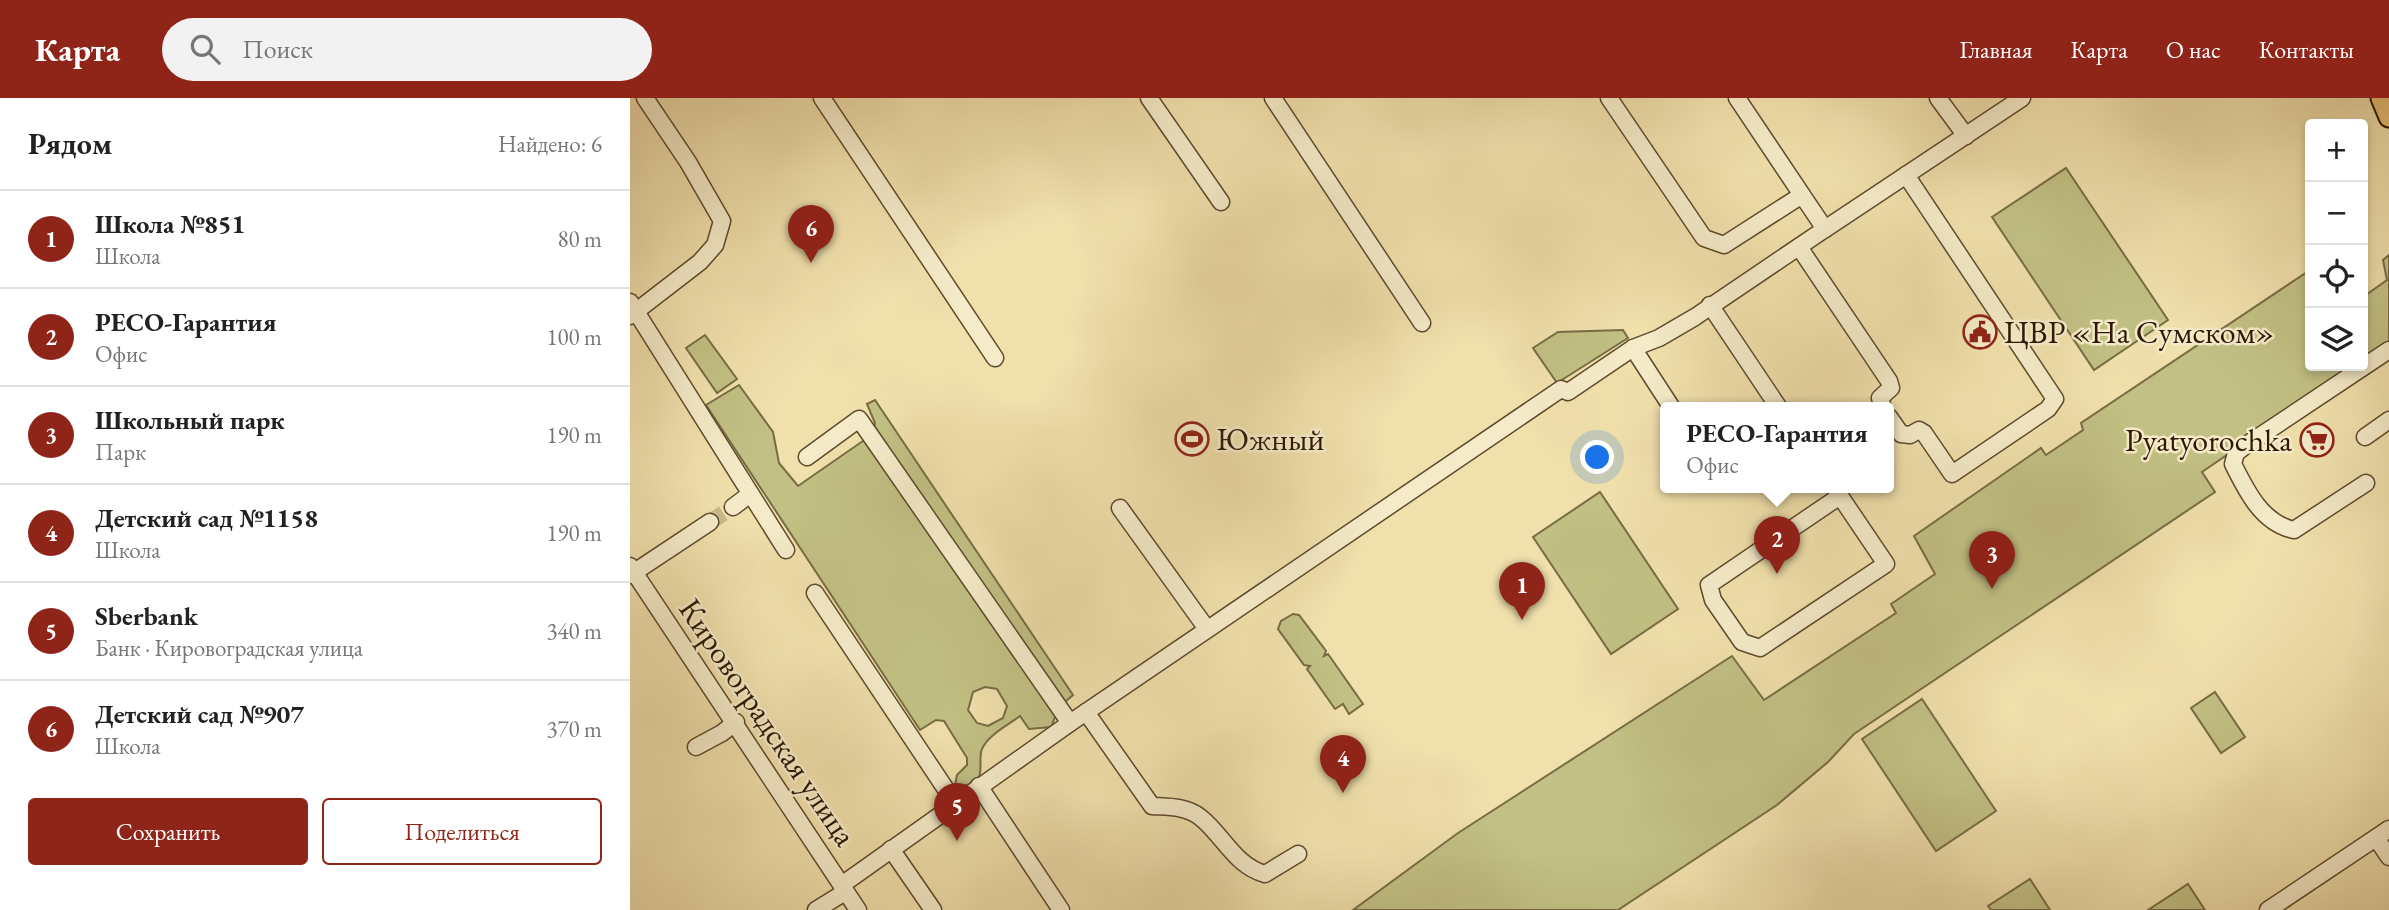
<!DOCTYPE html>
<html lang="ru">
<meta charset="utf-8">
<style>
body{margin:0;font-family:"EB Garamond",serif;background:#f2f2f2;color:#222}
.controls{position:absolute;right:21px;top:21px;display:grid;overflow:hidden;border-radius:7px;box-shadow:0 4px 10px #0003}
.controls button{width:63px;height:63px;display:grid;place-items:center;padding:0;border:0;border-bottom:2px solid #e0e0e0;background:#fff;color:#222;font:35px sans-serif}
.you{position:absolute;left:968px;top:360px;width:24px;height:24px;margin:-18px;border:5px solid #fff;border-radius:50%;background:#1a73e8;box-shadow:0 0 0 10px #1a73e833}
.badge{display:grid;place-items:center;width:46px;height:46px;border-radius:50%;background:#8f2418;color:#fff;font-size:23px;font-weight:700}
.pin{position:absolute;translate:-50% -58px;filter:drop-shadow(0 2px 4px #0008)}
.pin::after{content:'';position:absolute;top:37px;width:24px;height:21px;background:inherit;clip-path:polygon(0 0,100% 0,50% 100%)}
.popup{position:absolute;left:1030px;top:304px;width:234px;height:91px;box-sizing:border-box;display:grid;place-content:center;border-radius:7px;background:#fff;filter:drop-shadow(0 2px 5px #0005);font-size:23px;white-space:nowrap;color:#767676}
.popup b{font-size:26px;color:#222}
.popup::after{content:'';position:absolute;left:50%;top:100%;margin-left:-14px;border:14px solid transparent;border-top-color:#fff}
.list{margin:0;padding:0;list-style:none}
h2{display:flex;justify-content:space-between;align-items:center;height:91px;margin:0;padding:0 28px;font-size:30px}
h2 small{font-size:23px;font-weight:400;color:#767676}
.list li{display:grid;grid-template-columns:46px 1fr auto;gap:21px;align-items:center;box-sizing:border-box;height:98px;padding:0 28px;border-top:2px solid #e0e0e0}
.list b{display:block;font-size:26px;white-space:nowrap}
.list p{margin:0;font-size:23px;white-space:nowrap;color:#767676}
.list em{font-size:23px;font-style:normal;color:#767676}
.actions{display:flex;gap:14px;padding:21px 28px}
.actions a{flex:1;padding:16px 0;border:2px solid #8f2418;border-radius:7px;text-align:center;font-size:24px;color:#8f2418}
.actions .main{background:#8f2418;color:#fff}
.icon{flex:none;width:38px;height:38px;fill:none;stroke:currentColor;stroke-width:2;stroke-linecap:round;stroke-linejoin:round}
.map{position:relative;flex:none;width:1759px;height:812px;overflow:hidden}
header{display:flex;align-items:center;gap:42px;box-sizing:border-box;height:98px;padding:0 35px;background:#8f2418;color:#fff}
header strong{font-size:33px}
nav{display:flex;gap:38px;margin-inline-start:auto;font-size:24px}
.search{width:490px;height:63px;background:#f2f2f2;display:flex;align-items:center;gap:18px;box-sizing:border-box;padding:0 24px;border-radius:38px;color:#767676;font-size:26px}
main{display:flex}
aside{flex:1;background:#fff}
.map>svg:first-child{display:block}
</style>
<header>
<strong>Карта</strong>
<div class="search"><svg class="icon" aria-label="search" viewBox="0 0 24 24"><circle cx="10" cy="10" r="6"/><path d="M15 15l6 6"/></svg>Поиск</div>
<nav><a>Главная</a><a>Карта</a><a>О нас</a><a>Контакты</a></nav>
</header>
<main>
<aside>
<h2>Рядом<small>Найдено: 6</small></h2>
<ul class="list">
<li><span class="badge">1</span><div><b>Школа №851</b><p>Школа</p></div><em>80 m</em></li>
<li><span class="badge">2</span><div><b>РЕСО-Гарантия</b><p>Офис</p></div><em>100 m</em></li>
<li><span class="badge">3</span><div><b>Школьный парк</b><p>Парк</p></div><em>190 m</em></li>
<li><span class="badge">4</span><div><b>Детский сад №1158</b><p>Школа</p></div><em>190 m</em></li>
<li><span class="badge">5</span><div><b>Sberbank</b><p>Банк · Кировоградская улица</p></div><em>340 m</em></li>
<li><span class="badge">6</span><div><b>Детский сад №907</b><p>Школа</p></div><em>370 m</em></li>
</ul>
<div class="actions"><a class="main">Сохранить</a><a>Поделиться</a></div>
</aside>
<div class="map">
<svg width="1759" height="812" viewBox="0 0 1759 812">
<rect width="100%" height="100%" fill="#f0e0ac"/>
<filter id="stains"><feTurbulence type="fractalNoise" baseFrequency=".00286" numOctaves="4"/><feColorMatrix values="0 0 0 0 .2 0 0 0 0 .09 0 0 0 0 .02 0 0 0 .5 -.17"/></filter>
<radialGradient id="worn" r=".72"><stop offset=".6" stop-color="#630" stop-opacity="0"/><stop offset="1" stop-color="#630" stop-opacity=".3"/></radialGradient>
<g fill="#c2c084" stroke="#786c44" stroke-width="2" fill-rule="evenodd">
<path d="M1436,70L1538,222L1464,272L1362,119Z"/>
<path d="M1759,157V246L1733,264V199L1757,182L1753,162Z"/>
<path d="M1680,172V268H1727L1572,374L1585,394L1224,636L1198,664L1147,707L988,812H723L828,735L1102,558L1134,602L1266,515L1261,506L1305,476L1284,438L1411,350L1416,357L1453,332L1451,325Z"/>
<path d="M993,232L998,240L927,285L903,250L928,234Z"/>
<path d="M75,237L107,281L87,295L56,250Z"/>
<path d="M109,287L143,334L149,365L168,388L243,336L245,325L237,306L245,302L443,597L429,609L421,629L399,631L390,618C378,627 358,637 352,651C346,664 362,692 325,687L327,677L337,667V660L314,623L306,622L290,632L76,307ZM355,589L367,591L377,608L373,620L358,628L347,625L338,612L343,594Z"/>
<path d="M970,394L1048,511L981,556L903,439Z"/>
<path d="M663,516L669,517L696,553L694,558L698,556L733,606L719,616L713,606L705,611L677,571L680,568L674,567L648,531L651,523Z"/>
<path d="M1585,594L1615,639L1591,655L1561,610Z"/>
<path d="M1292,601L1366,713L1306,753L1232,641Z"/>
<path d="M1400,781L1420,812H1361L1358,808Z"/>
<path d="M1558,786L1575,812H1518Z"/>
</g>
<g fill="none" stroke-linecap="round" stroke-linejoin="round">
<path stroke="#c9b88a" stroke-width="16" stroke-dasharray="16 8" stroke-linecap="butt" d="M80,424L103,409"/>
<defs>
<g id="minor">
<path d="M192,0L365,260"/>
<path d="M519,0L591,104"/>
<path d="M643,0L792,225"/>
<path d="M979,0L1074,140L1094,147L1172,97L1195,131L1392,0"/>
<path d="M1107,0L1172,97"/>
<path d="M1308,0L1336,38"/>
<path d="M1169,149L1259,283L1261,290L1250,300L1253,310"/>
<path d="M0,204L156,452"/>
<path d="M1080,207L1149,310"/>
<path d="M0,218L70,164L85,147L92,123L58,64L15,0"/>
<path d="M1003,250L1042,310"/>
<path d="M1259,319L1271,336L1280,337L1289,332L1294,335L1322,376L1418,311L1425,301L1276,77"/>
<path d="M1735,339L1759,322"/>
<path d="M177,359L229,321L440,625"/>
<path d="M1736,385L1664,432C1632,425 1617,394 1603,366L1606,355L1615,348L1759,252"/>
<path d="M1205,390L1210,398L1256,466L1130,550L1112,544L1083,502L1079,487L1210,398"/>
<path d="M103,409L119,397"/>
<path d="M490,410L577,531"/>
<path d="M0,468L228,812"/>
<path d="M0,477L80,424"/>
<path d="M185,495L325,705"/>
<path d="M456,614L522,708C538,709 556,708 570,719C593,737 605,768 635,776L668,756"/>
<path d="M66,649L92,635L106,624"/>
<path d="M349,688L431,812"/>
<path d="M1746,740L1759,759"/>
<path d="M261,751L303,812"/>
<path d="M213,786L440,625L931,291L938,294L1003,250L1029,240L1065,219L1195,131"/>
<path d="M186,812L215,794"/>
<path d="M1638,812L1759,731"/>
</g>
<path id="major" d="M1751,0L1759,19"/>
</defs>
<use href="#minor" stroke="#5e4a2d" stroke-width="19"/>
<use href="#major" stroke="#2d1803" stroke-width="23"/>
<use href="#minor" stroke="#f5ebc9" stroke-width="16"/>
<use href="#major" stroke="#e8c076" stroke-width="19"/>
</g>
<defs>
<symbol id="civic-ring" viewBox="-11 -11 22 22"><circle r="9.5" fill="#f5ebc9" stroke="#8f2418" stroke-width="1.5"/><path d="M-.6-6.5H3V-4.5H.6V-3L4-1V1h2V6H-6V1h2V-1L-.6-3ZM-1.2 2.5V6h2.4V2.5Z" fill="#8f2418"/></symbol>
<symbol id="stadium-ring" viewBox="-11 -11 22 22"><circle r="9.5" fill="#f5ebc9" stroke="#8f2418" stroke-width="1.5"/><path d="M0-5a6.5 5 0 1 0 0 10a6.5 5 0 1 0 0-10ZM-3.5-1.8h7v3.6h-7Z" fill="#8f2418"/></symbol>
<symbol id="supermarket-ring" viewBox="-11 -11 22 22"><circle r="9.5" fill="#f5ebc9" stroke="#8f2418" stroke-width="1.5"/><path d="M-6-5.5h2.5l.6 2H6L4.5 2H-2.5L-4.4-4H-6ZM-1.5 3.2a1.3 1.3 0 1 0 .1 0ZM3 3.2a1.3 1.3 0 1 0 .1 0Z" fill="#8f2418"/></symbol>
</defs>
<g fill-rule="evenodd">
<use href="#civic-ring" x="1331" y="215" width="38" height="38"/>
<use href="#stadium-ring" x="543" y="322" width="38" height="38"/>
<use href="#supermarket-ring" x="1668" y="323" width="38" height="38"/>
</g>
<g text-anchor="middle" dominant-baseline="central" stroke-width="5" stroke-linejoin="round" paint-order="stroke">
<g font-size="32" fill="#2d1803" stroke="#f5ebc9" text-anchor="start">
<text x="1374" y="234">ЦВР «На Сумском»</text>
<text x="586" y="341">Южный</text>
<text x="1662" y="342" text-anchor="end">Pyatyorochka</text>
</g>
<g font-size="32" fill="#2d1803" stroke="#f5ebc9">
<text transform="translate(138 624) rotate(56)">Кировоградская улица</text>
</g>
</g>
<rect width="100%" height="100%" filter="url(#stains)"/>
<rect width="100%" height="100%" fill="url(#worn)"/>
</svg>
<div class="controls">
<button>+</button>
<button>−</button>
<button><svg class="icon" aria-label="locate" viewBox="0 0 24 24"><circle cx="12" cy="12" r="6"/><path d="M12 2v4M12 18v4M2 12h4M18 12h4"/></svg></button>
<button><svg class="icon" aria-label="layers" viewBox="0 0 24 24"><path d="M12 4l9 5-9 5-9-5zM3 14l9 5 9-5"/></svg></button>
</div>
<div class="you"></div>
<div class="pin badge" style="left:892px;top:522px">1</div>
<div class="pin badge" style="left:1147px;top:476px">2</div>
<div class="popup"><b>РЕСО-Гарантия</b>Офис</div>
<div class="pin badge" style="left:1362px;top:491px">3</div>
<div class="pin badge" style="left:713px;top:695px">4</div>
<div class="pin badge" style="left:327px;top:743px">5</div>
<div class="pin badge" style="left:181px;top:165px">6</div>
</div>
</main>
